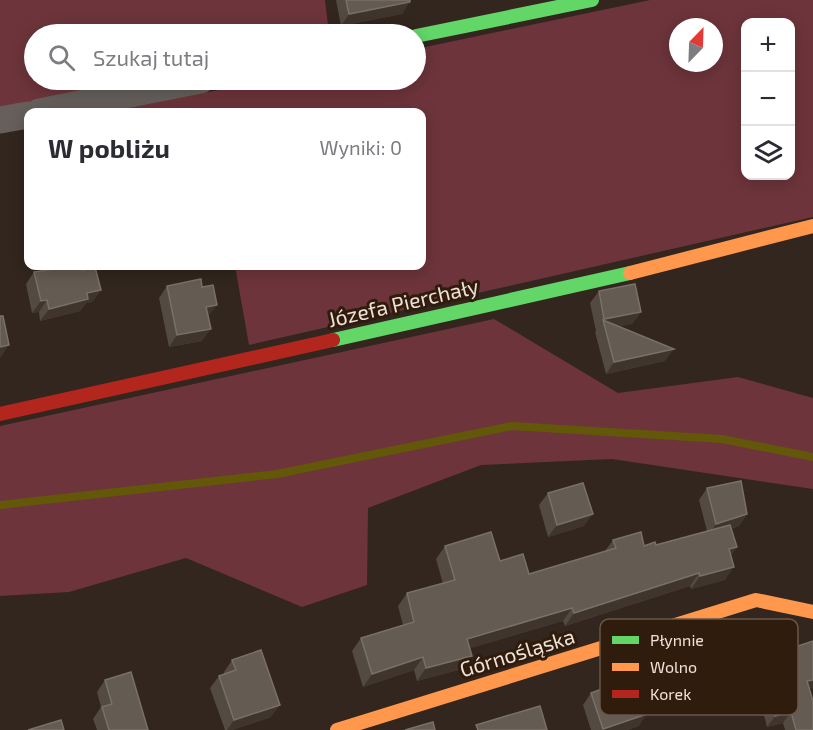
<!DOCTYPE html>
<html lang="pl">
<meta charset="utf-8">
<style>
body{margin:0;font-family:"Exo 2",sans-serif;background:#f7f7f7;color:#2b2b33}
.controls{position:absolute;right:18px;top:18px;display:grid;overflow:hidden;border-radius:12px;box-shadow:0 3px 15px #0003}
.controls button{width:54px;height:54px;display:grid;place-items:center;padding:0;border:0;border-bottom:2px solid #e1e1e2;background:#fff;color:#2b2b33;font:30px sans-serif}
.compass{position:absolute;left:669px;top:18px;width:54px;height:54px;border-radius:50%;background:#fff;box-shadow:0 3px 15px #0003;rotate:23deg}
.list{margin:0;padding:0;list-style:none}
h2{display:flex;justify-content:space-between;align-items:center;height:78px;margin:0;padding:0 24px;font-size:26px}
h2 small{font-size:20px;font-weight:400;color:#7c7c81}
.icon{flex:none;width:33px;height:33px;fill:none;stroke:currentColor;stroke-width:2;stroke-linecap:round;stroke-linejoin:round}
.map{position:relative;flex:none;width:813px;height:730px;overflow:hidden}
.search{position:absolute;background:#fff;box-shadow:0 3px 15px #0003;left:24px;top:24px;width:402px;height:66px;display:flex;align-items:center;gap:15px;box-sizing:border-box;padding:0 21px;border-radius:33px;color:#7c7c81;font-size:22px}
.panel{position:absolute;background:#fff;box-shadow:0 3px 15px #0003;left:24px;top:108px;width:402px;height:162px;border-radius:12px}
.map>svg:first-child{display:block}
</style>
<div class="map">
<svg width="813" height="730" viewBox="0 0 813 730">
<rect width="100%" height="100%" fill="#32261e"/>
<g fill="#6d343b" fill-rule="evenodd">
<path d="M0,0H325L329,34H34V80H128L0,110Z"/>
<path d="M650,0H813V217L249,345L235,266H422V112H108L268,80H416V49ZM746,22H790V176H746ZM678,27H714V63H678Z"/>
<path d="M494,319L618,393L738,377L813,398V489L612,459L481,465L368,508L367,585L302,607L186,558L69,592L0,596V426Z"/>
</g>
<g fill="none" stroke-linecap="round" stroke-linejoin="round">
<path stroke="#63580a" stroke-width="8" d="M0,505L277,474L512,426L722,439L813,457"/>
<g stroke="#665f5c" stroke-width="27">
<path d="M39,112L201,80"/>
<path d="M0,120L28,115"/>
</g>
<g stroke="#63d668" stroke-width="14">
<path d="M416,36L592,0"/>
<path d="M333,340L630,273"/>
</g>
<g stroke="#ff974d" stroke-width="14">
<path d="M630,273L813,226"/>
<path d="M337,730L756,600L813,612"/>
</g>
<path stroke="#b3261e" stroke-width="14" d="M0,414L333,340"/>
</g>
<g fill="#534a42">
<path d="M336,0H410L402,14L341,26Z"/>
<path d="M82,270L101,290L92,302L86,303L80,311L40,321L39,312L32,313L26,284L34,272Z"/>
<path d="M167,286L208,316L202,341L169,347L159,298Z"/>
<path d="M599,291L641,312L632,324L619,326L665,361L606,374L595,332L596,331L590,303Z"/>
<path d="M707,488L747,514L739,526L731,529L737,547L731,555L725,580L691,589L690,586L565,626L563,621L470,648L462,669L417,681L414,670L363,687L352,651L361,638L403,625L398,606L407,593L443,584L436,559L445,546L500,561L529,574L605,551L613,540L644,546L656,545L707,531L699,500Z"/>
<path d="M548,493L584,526L548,537L539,505Z"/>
<path d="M726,629L768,656L809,689L813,730H785L783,723L767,727L754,675L730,682L729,678L675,696L664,661L672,650L723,633Z"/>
<path d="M232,660L271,717L232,730H225L210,688L219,676L224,674V672Z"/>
<path d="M105,680L148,730H97L93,719L101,707L97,692Z"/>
<path d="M591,693L639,726L627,730H591L583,705Z"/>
</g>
<g fill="#3f352d">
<path d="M410,2L402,14L341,26L349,14Z"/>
<path d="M101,290L92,302L86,303L80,311L40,321L49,309L87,293Z"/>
<path d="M47,300L39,312L32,313L41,301Z"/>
<path d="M217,305L208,317L206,307Z"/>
<path d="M641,312L632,324L606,329L603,320L596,331L604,319Z"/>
<path d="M211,329L202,341L169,347L177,335Z"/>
<path d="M9,345L1,357L0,358V347Z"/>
<path d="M674,349L665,361L606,374L614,362Z"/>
<path d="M593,514L584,526L548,537L557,525Z"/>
<path d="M747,514L739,526L708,536L716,524Z"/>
<path d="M737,547L728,560L729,549Z"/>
<path d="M734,567L725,580L691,589L700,576Z"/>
<path d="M699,573L690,586L565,626L574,613Z"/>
<path d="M572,608L563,621L458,652L467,639Z"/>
<path d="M472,656L462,669L417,681L426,668Z"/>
<path d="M423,657L414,670L363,687L372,674Z"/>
<path d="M762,664L754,675L730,682L738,671Z"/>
<path d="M737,667L729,678L675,696L683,684Z"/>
<path d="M813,680V688L799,693L807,681Z"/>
<path d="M280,705L271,717L232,730H227L234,720Z"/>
<path d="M791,712L783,723L767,727L775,716Z"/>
<path d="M647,714L639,726L627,730H602Z"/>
</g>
<g fill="#645b52" stroke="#797067" stroke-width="1.5">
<path d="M346,0H410V2L349,14Z"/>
<path d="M72,266H81L82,270L95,267L101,290L87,293L88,299L49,309L47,300L41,301L34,272Z"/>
<path d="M201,279L202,287L213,285L217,305L206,307L211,329L177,335L167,286Z"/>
<path d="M635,284L641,312L604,319L599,291Z"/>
<path d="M0,316H3L9,345L0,347Z"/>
<path d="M603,320L674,349L614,362Z"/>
<path d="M741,481L747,514L716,524L707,488Z"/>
<path d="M583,483L593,514L557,525L548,493Z"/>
<path d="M730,525L737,547L729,549L734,567L700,576L699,573L574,613L572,608L467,639L472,656L426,668L423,657L372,674L361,638L414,622L407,593L455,580L445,546L491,532L500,561L523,554L529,574L616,548L613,540L641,532L644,546L655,542L656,545Z"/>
<path d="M757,620L768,656L813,641V680L807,681L813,701V730H796L791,712L775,716L762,664L738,671L737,667L683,684L672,650L727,632L726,629Z"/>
<path d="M261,650L280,705L234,720L219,676L236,670L232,660Z"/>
<path d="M131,672L148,730H109L102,707L112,704L105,680Z"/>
<path d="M624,681L629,695L639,691L647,714L603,729L591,693Z"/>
<path d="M540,706L547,730H478L476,725Z"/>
<path d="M61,720L64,730H28Z"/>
<path d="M433,722L435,730H405Z"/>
</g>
<g text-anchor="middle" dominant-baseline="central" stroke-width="6" stroke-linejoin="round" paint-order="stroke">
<g font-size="21" fill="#efe1d7" stroke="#301c0c">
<text transform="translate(403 302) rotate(-13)">Józefa Pierchały</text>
<text transform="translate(517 652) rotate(-17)">Górnośląska</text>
</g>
</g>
<rect x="600" y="619" width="198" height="96" rx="9" fill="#301c0c" stroke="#695749" stroke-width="1.5"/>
<rect x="612" y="636" width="27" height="8" fill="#63d668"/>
<rect x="612" y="663" width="27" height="8" fill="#ff974d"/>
<rect x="612" y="690" width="27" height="8" fill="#b3261e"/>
<g font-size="16" fill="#efe1d7">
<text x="650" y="646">Płynnie</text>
<text x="650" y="673">Wolno</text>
<text x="650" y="700">Korek</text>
</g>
</svg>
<div class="controls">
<button>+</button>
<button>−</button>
<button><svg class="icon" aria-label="layers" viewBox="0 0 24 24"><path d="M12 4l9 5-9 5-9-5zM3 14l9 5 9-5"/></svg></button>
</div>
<svg class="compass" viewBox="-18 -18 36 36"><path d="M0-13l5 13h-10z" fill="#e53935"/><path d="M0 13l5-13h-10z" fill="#7c7c81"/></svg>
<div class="search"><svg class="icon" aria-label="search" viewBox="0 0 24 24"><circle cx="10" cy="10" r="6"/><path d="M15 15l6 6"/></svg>Szukaj tutaj</div>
<section class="panel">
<h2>W pobliżu<small>Wyniki: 0</small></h2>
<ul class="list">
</ul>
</section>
</div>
